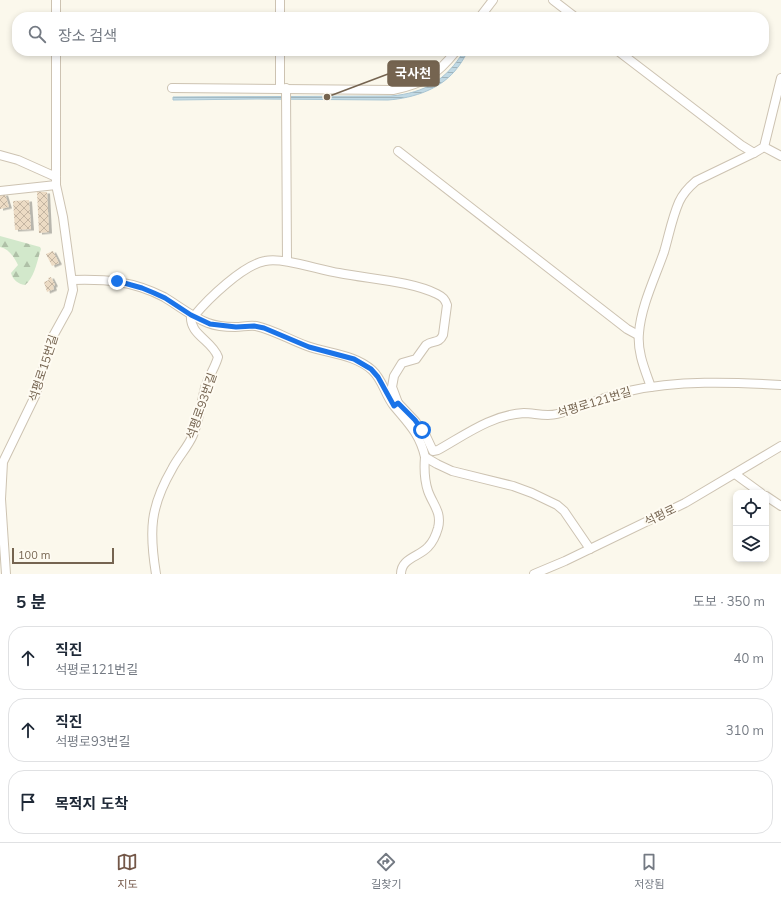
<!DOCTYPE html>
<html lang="ko">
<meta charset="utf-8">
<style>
body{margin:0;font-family:Mulish,"Noto Sans KR",sans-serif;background:#f2f2f3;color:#1f2937}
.controls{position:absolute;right:12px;bottom:12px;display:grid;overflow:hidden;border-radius:8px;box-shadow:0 2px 6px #0003}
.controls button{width:36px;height:36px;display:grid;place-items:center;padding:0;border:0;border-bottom:1px solid #e0e1e3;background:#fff;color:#1f2937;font:20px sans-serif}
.scale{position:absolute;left:12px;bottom:10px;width:102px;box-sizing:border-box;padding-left:4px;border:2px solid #756450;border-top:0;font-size:11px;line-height:14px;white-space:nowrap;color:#756450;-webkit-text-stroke:3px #fefbf2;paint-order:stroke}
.stop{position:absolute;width:12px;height:12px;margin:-9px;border:3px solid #1a73e8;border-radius:50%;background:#fff}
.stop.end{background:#1a73e8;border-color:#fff;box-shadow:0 1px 4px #0008}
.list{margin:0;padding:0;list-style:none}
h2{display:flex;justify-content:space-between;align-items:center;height:52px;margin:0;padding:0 16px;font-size:17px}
h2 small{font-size:13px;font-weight:400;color:#747a83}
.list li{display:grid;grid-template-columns:26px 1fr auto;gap:12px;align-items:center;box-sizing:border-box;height:64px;margin:0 8px 8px;padding:0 8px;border:1px solid #e0e1e3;border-radius:16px}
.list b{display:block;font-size:15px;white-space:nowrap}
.list p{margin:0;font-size:13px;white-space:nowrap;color:#747a83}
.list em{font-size:13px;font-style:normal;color:#747a83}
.icon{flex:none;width:22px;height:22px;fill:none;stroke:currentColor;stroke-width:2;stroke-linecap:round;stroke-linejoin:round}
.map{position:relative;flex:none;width:781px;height:574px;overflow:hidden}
.search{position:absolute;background:#fff;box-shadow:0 2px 6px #0003;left:12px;right:12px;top:12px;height:44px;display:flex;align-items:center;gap:10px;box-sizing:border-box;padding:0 14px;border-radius:16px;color:#747a83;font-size:15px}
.sheet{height:268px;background:#fff}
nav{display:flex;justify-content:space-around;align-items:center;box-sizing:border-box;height:56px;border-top:1px solid #e0e1e3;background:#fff;font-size:11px;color:#747a83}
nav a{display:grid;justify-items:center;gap:2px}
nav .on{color:#735748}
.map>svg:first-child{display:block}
</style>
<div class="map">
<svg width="781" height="574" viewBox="0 0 781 574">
<defs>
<pattern id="forest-firs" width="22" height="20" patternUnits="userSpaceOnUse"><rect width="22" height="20" fill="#d2e8cb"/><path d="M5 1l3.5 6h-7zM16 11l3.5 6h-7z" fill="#afc0a7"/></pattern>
<pattern id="water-rules" width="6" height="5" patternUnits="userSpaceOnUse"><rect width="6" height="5" fill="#c1d9e4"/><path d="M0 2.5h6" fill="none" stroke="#a1b4bb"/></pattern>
<pattern id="building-cross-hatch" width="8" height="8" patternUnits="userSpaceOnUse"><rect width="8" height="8" fill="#ecdbc4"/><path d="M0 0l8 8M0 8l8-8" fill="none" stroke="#c4b5a2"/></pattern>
<filter id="shadow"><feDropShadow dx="3" dy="1.5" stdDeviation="0" flood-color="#0004"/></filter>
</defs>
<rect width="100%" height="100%" fill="#fbf8ec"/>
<path fill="url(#forest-firs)" d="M0,236L40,247L41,249C37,261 35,277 25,285C18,284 13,280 11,273L18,265C14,257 9,249 0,247Z"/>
<path fill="url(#water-rules)" stroke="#a9c6d4" d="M464,51H468C465,56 462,62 458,67C442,89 414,98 388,100L258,99L173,100V97L391,96C425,93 446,80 464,51Z"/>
<g fill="url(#building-cross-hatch)" filter="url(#shadow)">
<path d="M37,192H47L49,232L39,233Z"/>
<path d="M5,194L9,207L0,209V195Z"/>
<path d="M29,200L31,229L15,230L13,201Z"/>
<path d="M53,251L59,263L52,266L46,254Z"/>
<path d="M51,277L55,285L53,286L54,289L47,292L44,282L49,280L48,278Z"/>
</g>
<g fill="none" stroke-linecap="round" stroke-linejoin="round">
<defs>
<g id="minor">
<path d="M553,0L575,17"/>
<path d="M56,17V0"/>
<path d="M280,17V0"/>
<path d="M480,17L493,0"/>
<path d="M618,51L741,145L754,153"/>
<path d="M172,88L393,90C423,84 437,75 456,51"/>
<path d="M280,88V51"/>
<path d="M286,88L287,261"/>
<path d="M764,147L781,156"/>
<path d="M398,151L627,329L638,335"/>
<path d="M0,155L18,160L56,177"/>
<path d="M0,191L56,185"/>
<path d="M73,280C106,279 133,281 164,297C179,306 192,317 208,323C216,326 227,327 235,327C242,327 249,325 256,326C274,330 290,340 307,346C329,354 354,354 372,370C383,380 385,395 394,406C408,423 420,434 425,457L437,464L452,471L513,486L532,493L557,505L564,511L590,549"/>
<path d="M194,316C208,299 243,265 265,261C283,257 319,270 339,273C369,279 411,281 437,294C443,297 445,299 447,305L443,335C439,344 433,340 426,345L416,359L402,363L394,376L392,387L398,403"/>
<path d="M651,387C645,370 637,352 639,333C641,306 655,278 664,252C669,235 672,218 679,202C683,193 689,187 696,181L754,153L764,147L781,78"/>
<path d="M395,405L398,403L415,421L426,436L433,451L438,450C465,435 491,415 524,413C534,413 546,417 557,414C581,408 605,396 629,391C677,380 732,382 781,385"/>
<path d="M735,474L761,493"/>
<path d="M766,496L781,506"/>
<path d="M6,574L1,499L3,462L36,394L52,338L68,309L73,290L63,217L56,185V51"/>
<path d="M156,574C149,531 150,507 172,469C178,457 188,447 193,435C199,420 201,404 205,388C208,377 215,368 218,357C212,340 189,335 191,315"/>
<path d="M401,574C401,558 419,557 428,547C432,543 436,535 438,528C442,512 433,505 428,491C424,479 424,469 425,457"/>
<path d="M534,574L565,561L685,503L781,446"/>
</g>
</defs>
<use href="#minor" stroke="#cdc3b2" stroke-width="10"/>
<use href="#minor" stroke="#fff" stroke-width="8"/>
</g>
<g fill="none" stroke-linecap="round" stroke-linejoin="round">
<path stroke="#1a73e8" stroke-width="5" d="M117,281L142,288L154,293L165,298L191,315L210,324L236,327L254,326L264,328L309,347L354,359L371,369L378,377L394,406L398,403L415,420L422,430"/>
</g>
<g text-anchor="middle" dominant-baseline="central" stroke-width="4" stroke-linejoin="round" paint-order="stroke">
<g font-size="12" fill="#756450" stroke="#fefbf2">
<text transform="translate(43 368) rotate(-72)">석평로15번길</text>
<text transform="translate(594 402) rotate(-17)">석평로121번길</text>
<text transform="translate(201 406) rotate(-71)">석평로93번길</text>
<text transform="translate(660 515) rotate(-26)">석평로</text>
</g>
</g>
<path fill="none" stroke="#756450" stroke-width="1.5" d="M327 97L388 74"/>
<circle fill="#756450" stroke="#fefbf2" stroke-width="1.5" cx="327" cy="97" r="4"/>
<rect fill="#756450" stroke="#756450" stroke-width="1.5" x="388" y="61" width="51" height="25" rx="4"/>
<g font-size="13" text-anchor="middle" font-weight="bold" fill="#fff">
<text x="413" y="78">국사천</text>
</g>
</svg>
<div class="controls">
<button><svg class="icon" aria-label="locate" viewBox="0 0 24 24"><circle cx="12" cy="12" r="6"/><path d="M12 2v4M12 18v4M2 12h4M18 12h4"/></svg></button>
<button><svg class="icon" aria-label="layers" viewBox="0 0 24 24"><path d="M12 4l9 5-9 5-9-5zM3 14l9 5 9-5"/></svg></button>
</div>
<div class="scale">100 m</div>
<div class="stop" style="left:422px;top:430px"></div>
<div class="stop end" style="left:117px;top:281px"></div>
<div class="search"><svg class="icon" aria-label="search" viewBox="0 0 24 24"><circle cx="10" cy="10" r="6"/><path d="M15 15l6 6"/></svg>장소 검색</div>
</div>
<section class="sheet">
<h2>5 분<small>도보 · 350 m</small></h2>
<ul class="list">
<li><svg class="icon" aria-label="ahead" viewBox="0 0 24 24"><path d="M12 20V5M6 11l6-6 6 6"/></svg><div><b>직진</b><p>석평로121번길</p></div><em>40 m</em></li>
<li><svg class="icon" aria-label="ahead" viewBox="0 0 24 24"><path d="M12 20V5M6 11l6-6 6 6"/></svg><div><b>직진</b><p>석평로93번길</p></div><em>310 m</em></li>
<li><svg class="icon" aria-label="arrive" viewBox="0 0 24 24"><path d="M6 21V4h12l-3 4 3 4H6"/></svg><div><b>목적지 도착</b></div></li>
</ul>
</section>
<nav>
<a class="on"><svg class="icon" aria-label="map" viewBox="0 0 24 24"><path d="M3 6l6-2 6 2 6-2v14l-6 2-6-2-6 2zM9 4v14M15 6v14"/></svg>지도</a>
<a><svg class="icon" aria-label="directions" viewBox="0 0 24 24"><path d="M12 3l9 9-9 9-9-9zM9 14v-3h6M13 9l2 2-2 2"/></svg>길찾기</a>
<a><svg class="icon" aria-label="saved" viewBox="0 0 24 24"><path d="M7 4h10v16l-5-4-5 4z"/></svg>저장됨</a>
</nav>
